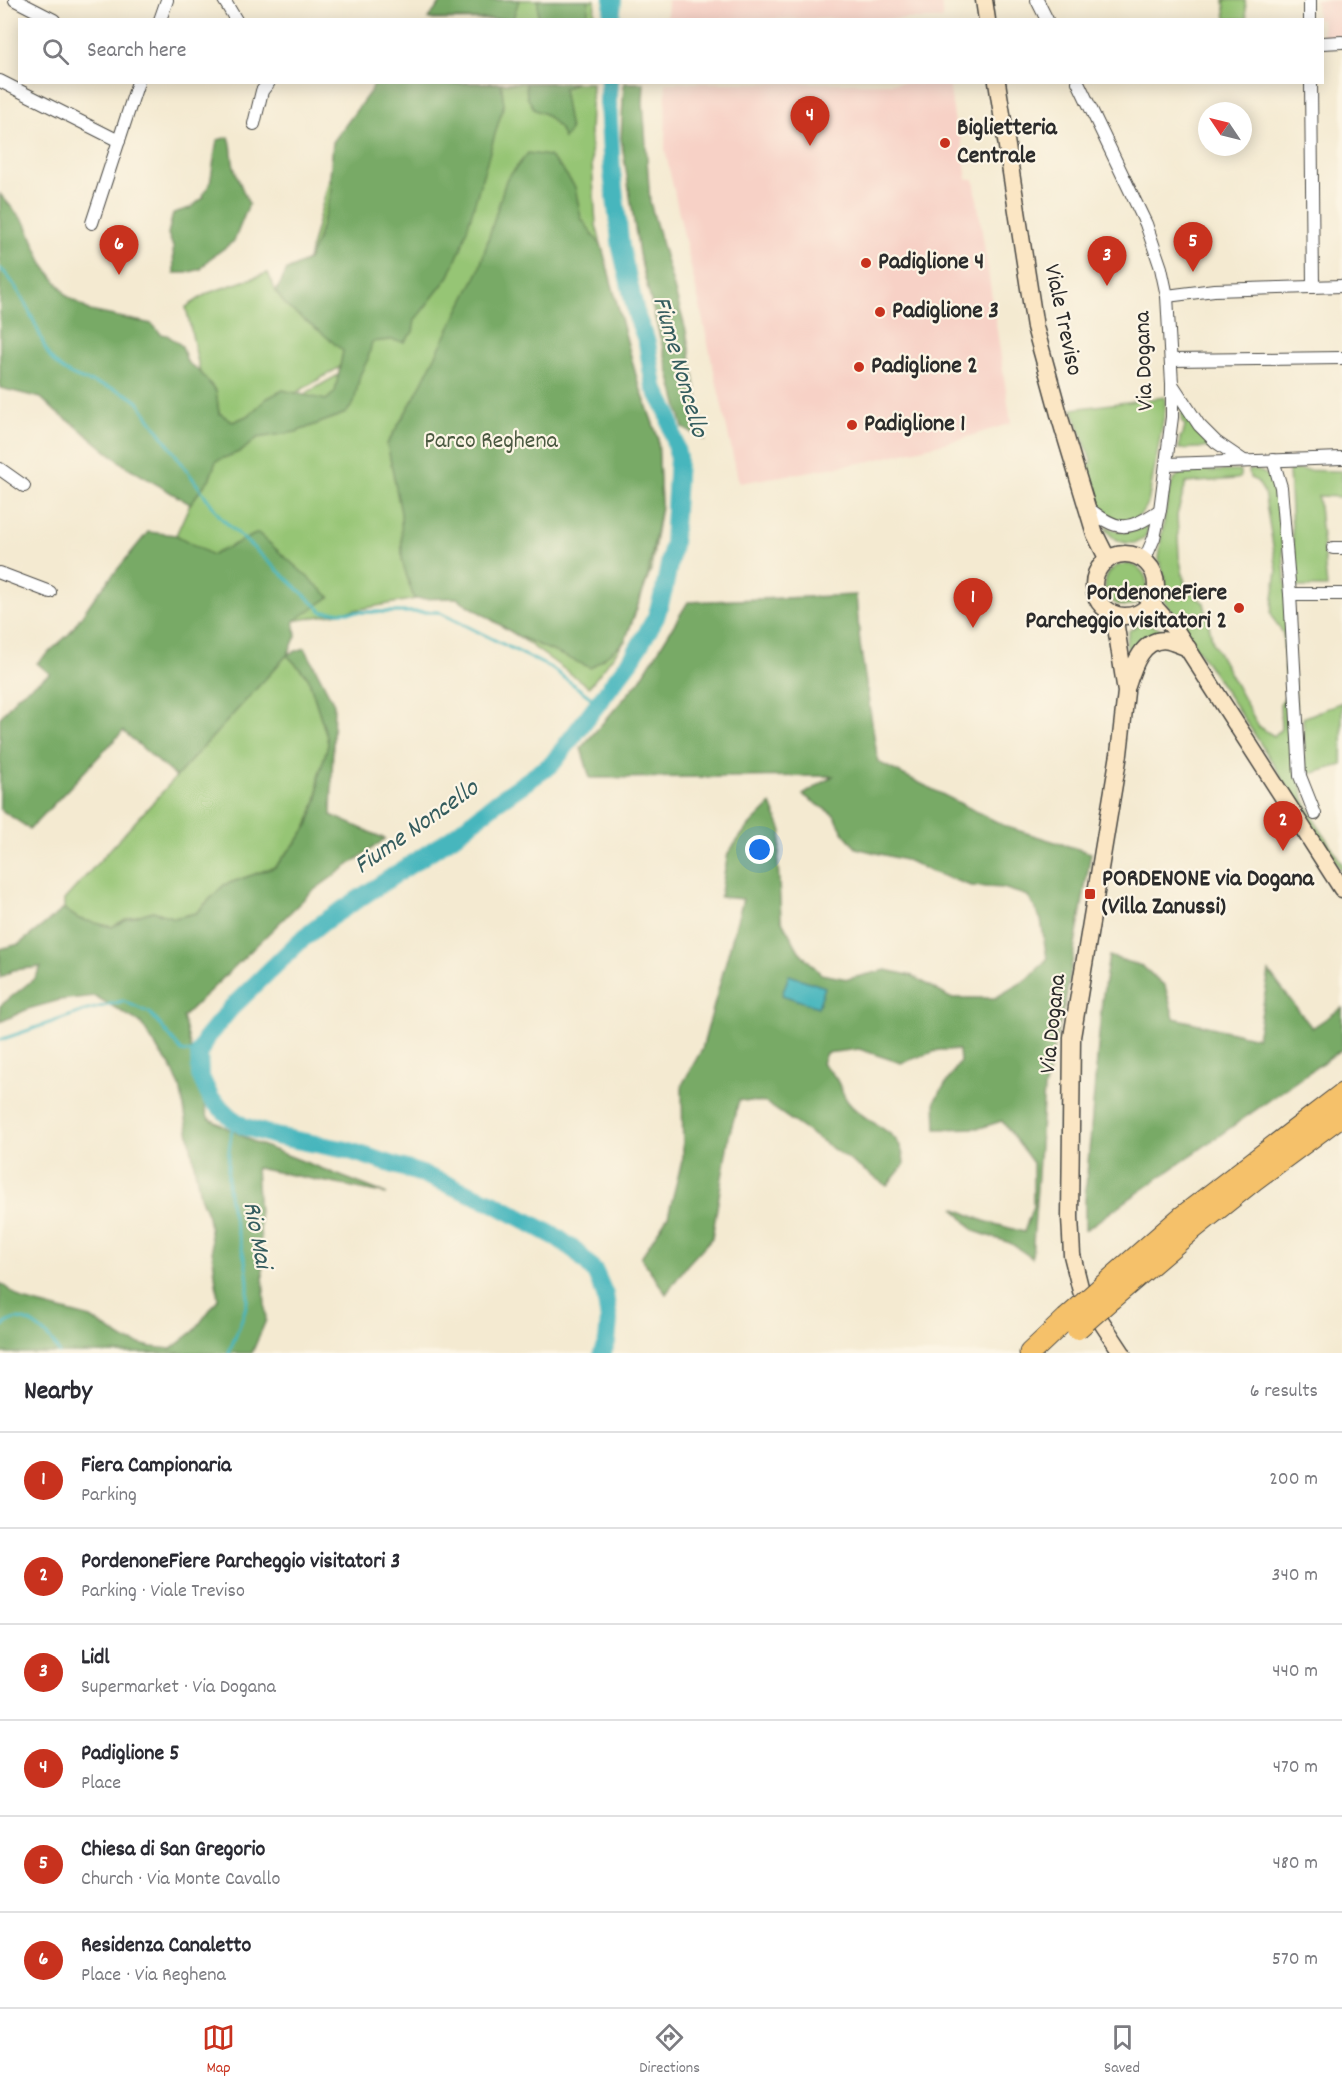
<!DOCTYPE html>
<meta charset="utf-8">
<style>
body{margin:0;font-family:Dekko,sans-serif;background:#f2f2f3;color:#2b2b33}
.compass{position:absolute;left:1198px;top:102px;width:54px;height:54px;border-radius:50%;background:#fff;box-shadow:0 3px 15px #0003;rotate:305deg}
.you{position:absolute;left:760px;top:850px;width:21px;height:21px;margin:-15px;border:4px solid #fff;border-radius:50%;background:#1a73e8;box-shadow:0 0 0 9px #1a73e833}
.badge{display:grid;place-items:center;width:39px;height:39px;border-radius:50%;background:#c8321e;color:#fff;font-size:20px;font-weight:700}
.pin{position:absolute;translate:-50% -50px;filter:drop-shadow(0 2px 3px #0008)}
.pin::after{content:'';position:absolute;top:32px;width:21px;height:18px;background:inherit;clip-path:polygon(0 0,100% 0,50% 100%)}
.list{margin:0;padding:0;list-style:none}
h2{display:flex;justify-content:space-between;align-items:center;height:78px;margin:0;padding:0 24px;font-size:26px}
h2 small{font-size:20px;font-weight:400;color:#7c7c81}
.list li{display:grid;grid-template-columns:39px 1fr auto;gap:18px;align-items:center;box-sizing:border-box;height:96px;padding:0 24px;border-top:2px solid #e1e1e2}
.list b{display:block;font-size:22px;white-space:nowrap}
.list p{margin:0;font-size:20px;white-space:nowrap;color:#7c7c81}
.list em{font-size:20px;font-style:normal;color:#7c7c81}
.icon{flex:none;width:33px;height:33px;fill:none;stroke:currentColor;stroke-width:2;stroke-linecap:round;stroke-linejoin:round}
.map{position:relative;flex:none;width:1342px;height:1353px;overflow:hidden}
.search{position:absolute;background:#fff;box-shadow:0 3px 15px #0003;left:18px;right:18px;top:18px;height:66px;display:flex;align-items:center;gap:15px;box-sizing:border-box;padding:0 21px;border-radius:0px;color:#7c7c81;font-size:22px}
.sheet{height:654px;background:#fff}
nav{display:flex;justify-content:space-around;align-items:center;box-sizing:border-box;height:84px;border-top:2px solid #e1e1e2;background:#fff;font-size:16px;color:#7c7c81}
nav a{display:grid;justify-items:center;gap:3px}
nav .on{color:#c8321e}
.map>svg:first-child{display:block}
</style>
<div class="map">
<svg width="1342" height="1353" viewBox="0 0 1342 1353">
<rect width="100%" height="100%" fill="#fcf5e5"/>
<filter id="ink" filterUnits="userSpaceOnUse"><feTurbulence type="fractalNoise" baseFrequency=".0167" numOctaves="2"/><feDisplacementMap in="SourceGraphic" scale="12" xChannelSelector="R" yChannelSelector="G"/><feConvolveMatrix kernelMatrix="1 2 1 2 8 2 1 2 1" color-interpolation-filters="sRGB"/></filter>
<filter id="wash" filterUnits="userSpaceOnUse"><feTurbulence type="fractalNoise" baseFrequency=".008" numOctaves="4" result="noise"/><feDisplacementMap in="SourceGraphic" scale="24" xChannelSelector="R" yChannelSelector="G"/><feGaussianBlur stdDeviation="1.35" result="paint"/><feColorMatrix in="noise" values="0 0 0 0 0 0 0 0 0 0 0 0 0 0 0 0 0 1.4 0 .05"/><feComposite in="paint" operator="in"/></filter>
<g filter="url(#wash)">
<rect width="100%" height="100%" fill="#f4ead1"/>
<g fill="#f7d1c6">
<path d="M668,0H941L943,19H667Z"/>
<path d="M1316,0H1342V36L1323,37L1322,20L1317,19Z"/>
<path d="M666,83H949L956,130L960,131L967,179H974L1011,423L961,439L866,462L739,483L665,150Z"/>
</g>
<g fill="#96c574" stroke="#607850" stroke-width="1.5">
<path d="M450,0H595L594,19L433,20Z"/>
<path d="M1224,0H1245L1247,19H1226Z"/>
<path d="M375,83H592L590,133L596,225L637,379L658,438L661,506L651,570L625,641L589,687L518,636L457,598H421L294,621L176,535L190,504L210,478L223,440L349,369L343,352L340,367L294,394L283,390L249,415L233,422L219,413L216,391L200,372L186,307L208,293L268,273L276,292L342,349L299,293L333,165Z"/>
<path d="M1165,397V411L1148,503C1136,529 1111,526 1097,503C1090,492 1088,479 1084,467L1092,463L1072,409Z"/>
<path d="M1182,407L1216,447L1179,449L1180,437L1183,435L1185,425L1182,422Z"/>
<path d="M1249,470C1277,469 1275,493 1280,515L1303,796L1316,823L1342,864V873L1255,735L1164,600L1165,578L1159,560L1161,538L1169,493L1173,481L1183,471H1240V478L1236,479L1186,483L1177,515L1179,556L1186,589L1204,603L1213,643L1259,727L1274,736L1281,729L1280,704L1287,694L1283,633L1275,622L1271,613L1277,570L1264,492L1257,481L1250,478Z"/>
<path d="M1289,470L1342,471V497L1318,496L1327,587H1295Z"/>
<path d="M1148,525C1149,550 1115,547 1106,529L1107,527C1121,535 1134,533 1148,525Z"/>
<circle cx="1126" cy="585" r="21"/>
<path d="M1146,623L1159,628L1166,635L1129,659L1126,643L1129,631L1139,624Z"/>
<path d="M287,655L308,677L327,737L328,745L318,778V793L308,825L298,840L275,867L224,885L196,913L174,918L153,911L124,920L112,927L79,919L64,909V900Z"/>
<path d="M1342,702V765L1306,775L1303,718Z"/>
</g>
<g fill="#78aa66" stroke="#526a48" stroke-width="1.5">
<path d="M443,0H519L513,19H428Z"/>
<path d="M538,0H589L587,19H538Z"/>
<path d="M374,83H501L504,104L462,246L449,276L415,320L413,332L404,342L391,340L372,342L368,359L360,375L354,403L346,413L296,432L257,438L242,451L216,461L210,478L190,504L124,465L71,422L57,413L41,398L0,388V194L26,224L43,264L67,296L90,311L152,324L161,334L167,335L182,346L187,362L200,372L216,391L219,413L233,422L249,415L267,398L283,390L326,400L335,392L343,351L322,333L287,307L276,292L287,270L308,260L317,241L332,191L330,176L333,142L372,89Z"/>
<path d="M526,83H575L563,89L570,130L564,139L559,128L545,114L535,110L527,97Z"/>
<path d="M624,83H644L643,102L650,202L686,331L705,440L683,428L639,254L621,138Z"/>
<path d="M229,137C233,147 231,152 233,162C234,170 245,196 249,204L234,241L208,260L201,269L186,273H174L173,247L168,234L173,213L190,208L204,197L203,194L210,184L217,140Z"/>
<path d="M528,153L549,156L563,170L575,187L581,218L602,247L637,379L658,438L661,506L647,579L625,641L591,668L518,636L457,598L414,599L402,561L401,513L387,444L414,398L479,270L506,180Z"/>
<path d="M148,532L176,535L212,555L258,533L330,597L294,621L296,636L288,654L305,648L334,704L331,815L385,839L310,893L183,1017L208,1118L256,1143L387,1194L256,1168L266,1320L252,1353H0V1283L23,1300L91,1318L125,1340L151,1347L171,1349L194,1331L218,1299L208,1216L200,1196L180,1086L170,1065L160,1053L141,1023L95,996L60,1000L28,1009L0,1022V1006L35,978L41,967L13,970L0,978V949L19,944L64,909L79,919L112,927L127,919L153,911L174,918L196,913L224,885L275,867L298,840L308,825L318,797V778L328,745L327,737L308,677L287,655L176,777L123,731L30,829L0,809V718L18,695L50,674L37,663L69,634L94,598Z"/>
<path d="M856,595L860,644L878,762L1007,827L1091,853L1065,1003L1044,1089L1032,1258L1010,1243L974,1231L954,1208L984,1221L1024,1232L1033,1206V1163L1002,1121L980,1128L936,1129L935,1100L960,1062L959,1050H939L901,1063L859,1049L826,1053L822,1063C826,1067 831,1072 835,1077C840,1084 842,1094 848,1102C867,1127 904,1127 904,1165L887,1186L766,1103L739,1100L729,1136L712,1238L687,1265L666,1294L641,1257L668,1216L683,1157L682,1085L702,1049L743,899L720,897L728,853L746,829L771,804L782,831L778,863L781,919L799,951L821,974L848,979L886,970L913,976L950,998H995L1028,979L1047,959L1041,920L1028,896L1003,888L971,886L932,872L909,861L856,848L843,832L834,815L803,795L833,776L590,778L581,748L640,680L688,602Z"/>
<path d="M1109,956L1142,966L1165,986L1174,1018L1257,1038L1269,972L1312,1028L1342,1008V1049L1085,1230V1198L1102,1000Z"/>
</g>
<path fill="#46b6bd" stroke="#387074" stroke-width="1.5" d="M789,975L825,987L818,1007L782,995Z"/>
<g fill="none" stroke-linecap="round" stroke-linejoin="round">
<g stroke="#46b6bd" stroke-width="3">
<path d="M0,268C17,283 31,314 40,335C44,346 47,355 55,363C78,387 114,381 138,402L221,518L323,612H438L551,668L598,703"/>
<path d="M0,1040L84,1011L123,1001L150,1013L182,1051L199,1054"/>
<path d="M0,1328C5,1324 11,1319 17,1319C33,1319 53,1339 59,1353"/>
<path d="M229,1353C236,1333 249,1309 248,1287C248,1258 235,1231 230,1202C225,1174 228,1148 234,1120"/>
</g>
<g stroke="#46b6bd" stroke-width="18">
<path d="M611,20L613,0"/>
<path d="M602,1353L607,1342L609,1320L605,1295L595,1272L577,1252L558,1238L493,1203L422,1174L347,1150L275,1136L243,1126L234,1120L211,1099L200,1075L199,1054L206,1038L231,1008L300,941L325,921L454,836L497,802L552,764L633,657L656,617L664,590L673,544L678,458L668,413L654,387L647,342L637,317L621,248L612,172L608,102L609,82"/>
</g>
</g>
</g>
<g filter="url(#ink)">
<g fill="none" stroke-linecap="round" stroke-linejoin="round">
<defs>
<g id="street">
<path d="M15,0L54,20"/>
<path d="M224,0L236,20"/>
<path d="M1037,0L1047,20"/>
<path d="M160,20L167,0"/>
<path d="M1310,20V0"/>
<path d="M1322,43L1342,42"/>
<path d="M0,81L119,141"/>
<path d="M1078,82L1146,224L1161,268L1167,296L1172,384V417L1160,510L1154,538L1144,561"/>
<path d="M1311,82L1313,287"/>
<path d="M254,124L262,91L269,82"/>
<path d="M92,223L138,82"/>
<path d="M1167,296L1214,290L1342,286"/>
<path d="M1171,360L1342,358"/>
<path d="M1172,384L1199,425L1216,442L1244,461"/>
<path d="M1273,460L1281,487L1290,594L1300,776L1315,814"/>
<path d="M1167,464L1342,458"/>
<path d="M0,469L24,486"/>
<path d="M1087,507C1117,532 1128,532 1160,510"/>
<path d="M1333,548H1342"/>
<path d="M0,573L50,592"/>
<path d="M1290,594H1342"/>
</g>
<g id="secondary">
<path d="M984,0L987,20"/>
<path d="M997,82L1035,327L1060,418L1095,534L1108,560"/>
<circle cx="1125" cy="585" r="31"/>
<path d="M1151,603L1177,632L1342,889"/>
<path d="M1114,614L1126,692L1119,754L1072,1037L1070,1217L1072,1255L1081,1291L1122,1353"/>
<path d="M1127,686C1133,667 1143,635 1169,641C1176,643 1182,646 1188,648"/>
</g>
<g id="highway">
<path d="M1103,1286L1183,1216L1342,1094"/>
<path d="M1111,1299L1194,1228L1254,1180L1342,1115"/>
<path d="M1030,1353L1066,1319"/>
</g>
</defs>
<use href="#street" stroke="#494844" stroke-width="14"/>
<use href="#secondary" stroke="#494844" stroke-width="19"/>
<use href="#highway" stroke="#494844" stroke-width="23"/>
<use href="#street" stroke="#fff" stroke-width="12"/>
<use href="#secondary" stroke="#fbe6c4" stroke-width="16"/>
<use href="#highway" stroke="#f5c16b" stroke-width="21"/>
<defs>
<g id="highway-bridge">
<path d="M1066,1319L1103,1286"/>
<path d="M1077,1329L1111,1299"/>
</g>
</defs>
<use href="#highway-bridge" stroke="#494844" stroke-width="23" stroke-linecap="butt"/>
<use href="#highway-bridge" stroke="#f5c16b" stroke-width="21"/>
</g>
</g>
<g fill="#c8321e" stroke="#fcf5e5" stroke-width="2">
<circle cx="945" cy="143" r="6"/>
<circle cx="866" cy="263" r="6"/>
<circle cx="880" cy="312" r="6"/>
<circle cx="859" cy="367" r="6"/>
<circle cx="852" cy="425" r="6"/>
<circle cx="1239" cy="608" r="6"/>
<rect x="1084" y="888" width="12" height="12" rx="3"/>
</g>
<g text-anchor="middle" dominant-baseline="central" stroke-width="4.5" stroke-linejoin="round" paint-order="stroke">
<g font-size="24" font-weight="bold" fill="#2b2b2b" stroke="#fcf5e5" text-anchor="start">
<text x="957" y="129">Biglietteria<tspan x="957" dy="28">Centrale</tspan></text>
<text x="878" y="263">Padiglione 4</text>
<text x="892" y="312">Padiglione 3</text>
<text x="871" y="367">Padiglione 2</text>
<text x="864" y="425">Padiglione 1</text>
<text x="1227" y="594" text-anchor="end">PordenoneFiere<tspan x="1227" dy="28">Parcheggio visitatori 2</tspan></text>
<text x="1102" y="880">PORDENONE via Dogana<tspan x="1102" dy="28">(Villa Zanussi)</tspan></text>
</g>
<g font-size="24" fill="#2b2b2b" stroke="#fcf5e5">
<text transform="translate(1062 320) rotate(78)">Viale Treviso</text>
<text transform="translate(1145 361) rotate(-92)">Via Dogana</text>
<text transform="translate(1054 1024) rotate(-84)">Via Dogana</text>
</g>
<g font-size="24" fill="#4b5941" stroke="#fcf5e5">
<text x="491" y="442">Parco Reghena</text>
</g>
<g font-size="26" font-style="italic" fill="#345c5e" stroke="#fcf5e5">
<text transform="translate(679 367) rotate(74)">Fiume Noncello</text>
<text transform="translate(417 828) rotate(-35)">Fiume Noncello</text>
<text transform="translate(256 1235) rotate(79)">Rio Mai</text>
</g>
</g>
</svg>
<svg class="compass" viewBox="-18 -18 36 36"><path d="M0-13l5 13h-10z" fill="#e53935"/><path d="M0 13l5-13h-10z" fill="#7c7c81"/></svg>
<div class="you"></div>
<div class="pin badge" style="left:973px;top:628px">1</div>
<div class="pin badge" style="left:1283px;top:851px">2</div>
<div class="pin badge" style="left:1107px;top:286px">3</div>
<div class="pin badge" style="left:810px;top:146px">4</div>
<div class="pin badge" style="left:1193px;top:272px">5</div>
<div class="pin badge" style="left:119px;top:275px">6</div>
<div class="search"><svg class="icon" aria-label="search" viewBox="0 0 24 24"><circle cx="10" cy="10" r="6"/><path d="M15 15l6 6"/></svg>Search here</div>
</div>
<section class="sheet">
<h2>Nearby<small>6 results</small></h2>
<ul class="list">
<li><span class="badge">1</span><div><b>Fiera Campionaria</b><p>Parking</p></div><em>200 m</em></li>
<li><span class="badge">2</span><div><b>PordenoneFiere Parcheggio visitatori 3</b><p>Parking · Viale Treviso</p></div><em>340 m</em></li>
<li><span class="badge">3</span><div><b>Lidl</b><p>Supermarket · Via Dogana</p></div><em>440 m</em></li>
<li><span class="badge">4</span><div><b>Padiglione 5</b><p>Place</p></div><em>470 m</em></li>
<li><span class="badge">5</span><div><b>Chiesa di San Gregorio</b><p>Church · Via Monte Cavallo</p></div><em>480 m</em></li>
<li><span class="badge">6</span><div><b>Residenza Canaletto</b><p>Place · Via Reghena</p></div><em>570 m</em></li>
</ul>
</section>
<nav>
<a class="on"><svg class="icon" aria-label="map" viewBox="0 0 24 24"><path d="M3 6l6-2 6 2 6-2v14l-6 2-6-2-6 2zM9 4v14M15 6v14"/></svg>Map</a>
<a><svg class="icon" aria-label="directions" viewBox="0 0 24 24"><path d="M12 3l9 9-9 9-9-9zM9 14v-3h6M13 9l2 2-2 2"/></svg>Directions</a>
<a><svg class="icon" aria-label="saved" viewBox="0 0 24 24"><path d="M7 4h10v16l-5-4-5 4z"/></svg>Saved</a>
</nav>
